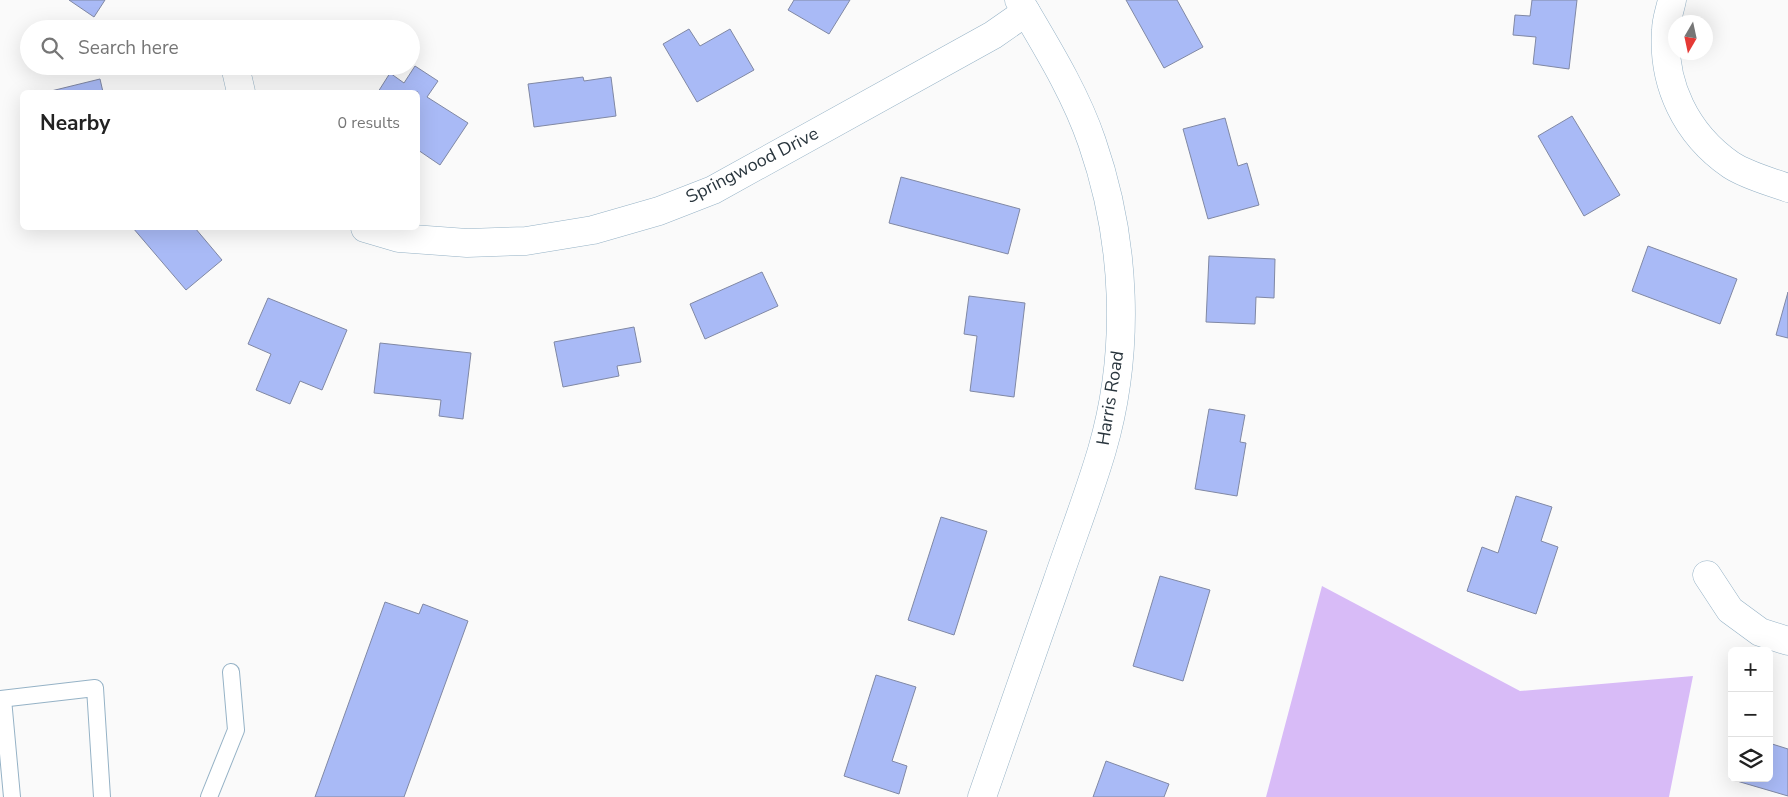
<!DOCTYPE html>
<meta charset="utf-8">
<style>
body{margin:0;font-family:"Nunito Sans",sans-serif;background:#f6f6f6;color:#222}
.controls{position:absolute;right:15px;bottom:15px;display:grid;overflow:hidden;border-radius:8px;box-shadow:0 5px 20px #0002}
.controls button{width:45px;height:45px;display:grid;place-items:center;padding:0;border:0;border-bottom:1px solid #e0e0e0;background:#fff;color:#222;font:25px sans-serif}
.compass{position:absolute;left:1668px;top:15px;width:45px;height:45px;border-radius:50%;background:#fff;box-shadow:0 5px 20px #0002;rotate:189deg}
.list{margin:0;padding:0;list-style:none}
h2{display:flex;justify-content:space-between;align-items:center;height:65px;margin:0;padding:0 20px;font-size:21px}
h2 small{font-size:16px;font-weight:400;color:#767676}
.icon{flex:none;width:28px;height:28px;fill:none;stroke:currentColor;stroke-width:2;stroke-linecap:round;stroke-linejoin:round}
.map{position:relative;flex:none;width:1788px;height:797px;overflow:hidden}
.search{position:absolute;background:#fff;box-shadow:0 5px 20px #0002;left:20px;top:20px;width:400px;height:55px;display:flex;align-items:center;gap:12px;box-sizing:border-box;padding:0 18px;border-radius:28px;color:#767676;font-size:19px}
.panel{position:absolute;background:#fff;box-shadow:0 5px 20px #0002;left:20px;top:90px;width:400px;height:140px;border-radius:8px}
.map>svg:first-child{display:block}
</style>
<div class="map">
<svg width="1788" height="797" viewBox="0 0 1788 797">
<rect width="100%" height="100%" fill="#fafafa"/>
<path fill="#d8bbf7" d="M1322,586L1520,691L1693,676L1669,797H1266Z"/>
<g fill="#a9baf6" stroke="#8088a4">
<path d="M69,0H105L94,17Z"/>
<path d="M794,0H850L829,34L788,10Z"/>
<path d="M1126,0H1177L1203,47L1164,68Z"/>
<path d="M1532,0H1577L1569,69L1533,64L1536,37L1513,35L1515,15L1530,16Z"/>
<path d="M689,29L700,46L730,29L754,70L697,102L663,44Z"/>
<path d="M415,66L438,81L427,97L468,123L440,165L418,150V92H378L390,73L404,83Z"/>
<path d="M583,77L584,81L611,77L616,116L534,127L528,84Z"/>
<path d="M100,79L103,92H47Z"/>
<path d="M1572,116L1620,195L1584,216L1538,136Z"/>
<path d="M1225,118L1238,166L1247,163L1259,205L1208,219L1183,129Z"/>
<path d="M901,177L1020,209L1008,254L889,223Z"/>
<path d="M133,228H195L222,260L186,290Z"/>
<path d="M1648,246L1737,279L1720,324L1632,291Z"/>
<path d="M1209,256L1275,259L1274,298L1256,297L1255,324L1206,322Z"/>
<path d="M762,272L778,306L705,339L690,304Z"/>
<path d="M1788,292V338L1776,335Z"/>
<path d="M969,296L1025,303L1014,397L970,391L977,336L964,334Z"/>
<path d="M268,298L347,330L322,390L300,381L290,404L256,390L271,354L248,344Z"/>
<path d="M634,327L641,362L617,366L619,376L563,387L554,342Z"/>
<path d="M380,343L471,353L463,419L439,416L441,400L374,393Z"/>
<path d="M1209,409L1245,415L1240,442L1246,443L1237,496L1195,489Z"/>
<path d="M1516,496L1552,507L1541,541L1558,547L1536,614L1467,591L1482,547L1498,553Z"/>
<path d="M941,517L987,531L954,635L908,620Z"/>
<path d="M1160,576L1210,590L1183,681L1133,666Z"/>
<path d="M385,602L419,614L423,604L468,621L404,797H315Z"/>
<path d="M876,675L916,687L892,761L907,766L899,794L844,776Z"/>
<path d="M1769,743L1788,749V796L1730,779L1732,774V778H1769Z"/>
<path d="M1106,761L1169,784L1164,797H1093Z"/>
</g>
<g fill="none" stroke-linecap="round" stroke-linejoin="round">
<defs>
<g id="lane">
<path d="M0,699L95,688L102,797"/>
<path d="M3,699L12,797"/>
<path d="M209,797L236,730L231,672"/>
</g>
<g id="street">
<path d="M1672,0C1670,10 1666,20 1666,30C1662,84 1686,134 1731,165C1748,176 1769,181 1788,188"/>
<path d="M235,66L241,92"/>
<path d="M365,228L399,238L467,243L526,241L593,230L659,211L713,190L993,35L1026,12"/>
<path d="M1707,575L1730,610L1760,632L1788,641"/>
<path d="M982,797C1007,725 1032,653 1057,582C1072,538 1089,494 1102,450C1131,350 1126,240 1092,142C1075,92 1046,46 1019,0"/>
</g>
</defs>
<use href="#lane" stroke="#95b2c6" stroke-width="18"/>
<use href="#street" stroke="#95b2c6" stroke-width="29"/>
<use href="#lane" stroke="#fff" stroke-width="16"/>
<use href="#street" stroke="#fff" stroke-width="28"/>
</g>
<g text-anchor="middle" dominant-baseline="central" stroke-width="4" stroke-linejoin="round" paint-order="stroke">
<g font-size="18" fill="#29353d" stroke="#fff">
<text transform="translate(752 165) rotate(-27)">Springwood Drive</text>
<text transform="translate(1110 398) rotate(-81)">Harris Road</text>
</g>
</g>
</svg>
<div class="controls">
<button>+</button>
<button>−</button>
<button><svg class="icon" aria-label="layers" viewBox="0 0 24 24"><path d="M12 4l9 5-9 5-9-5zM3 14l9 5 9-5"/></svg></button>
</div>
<svg class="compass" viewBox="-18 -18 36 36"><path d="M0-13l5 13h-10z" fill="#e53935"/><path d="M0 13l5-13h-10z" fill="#767676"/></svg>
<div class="search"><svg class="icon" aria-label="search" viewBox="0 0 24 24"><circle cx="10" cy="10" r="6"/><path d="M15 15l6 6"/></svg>Search here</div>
<section class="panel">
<h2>Nearby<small>0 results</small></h2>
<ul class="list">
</ul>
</section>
</div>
